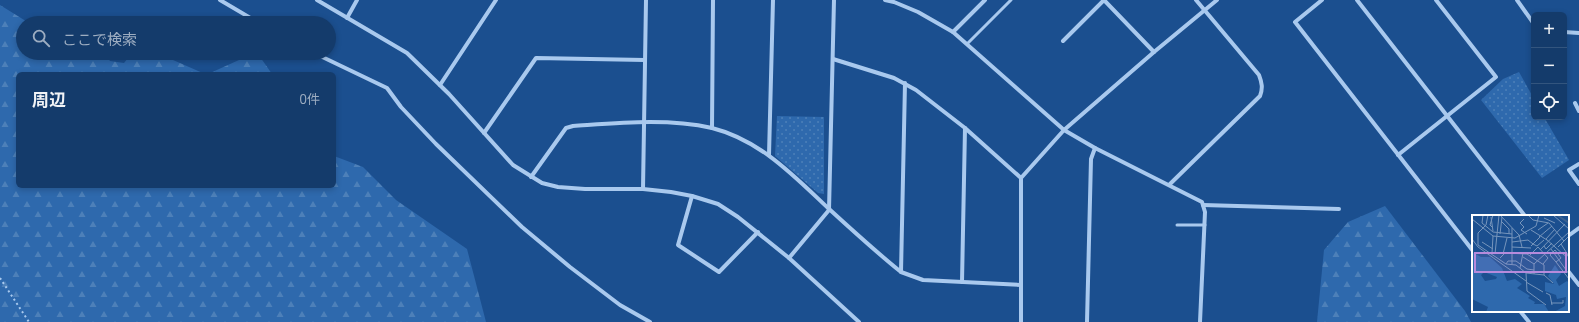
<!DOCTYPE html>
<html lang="ja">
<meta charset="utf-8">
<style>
body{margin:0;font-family:"Exo 2","Noto Sans JP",sans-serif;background:#214673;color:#f1f3f6}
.controls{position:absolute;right:12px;top:12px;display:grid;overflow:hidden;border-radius:6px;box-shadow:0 2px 6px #0003}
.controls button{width:36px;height:36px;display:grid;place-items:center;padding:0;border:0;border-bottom:1px solid #33557e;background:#143b6b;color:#f1f3f6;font:20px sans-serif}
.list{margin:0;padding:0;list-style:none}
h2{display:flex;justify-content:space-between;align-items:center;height:52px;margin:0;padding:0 16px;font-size:17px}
h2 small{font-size:13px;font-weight:400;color:#9dadc1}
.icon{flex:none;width:22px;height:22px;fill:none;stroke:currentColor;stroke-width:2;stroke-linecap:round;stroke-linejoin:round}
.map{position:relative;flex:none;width:1579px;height:322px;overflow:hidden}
.search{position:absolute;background:#143b6b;box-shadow:0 2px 6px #0003;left:16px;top:16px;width:320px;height:44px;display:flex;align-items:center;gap:10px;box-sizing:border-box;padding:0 14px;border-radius:22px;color:#9dadc1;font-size:15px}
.panel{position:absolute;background:#143b6b;box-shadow:0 2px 6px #0003;left:16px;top:72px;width:320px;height:116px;border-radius:6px}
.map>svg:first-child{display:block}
</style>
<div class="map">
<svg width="1579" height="322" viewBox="0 0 1579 322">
<defs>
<pattern id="forest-firs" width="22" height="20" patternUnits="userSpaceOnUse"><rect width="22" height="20" fill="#2e69ad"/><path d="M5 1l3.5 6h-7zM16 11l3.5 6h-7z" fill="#4d80b9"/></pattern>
<pattern id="park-dots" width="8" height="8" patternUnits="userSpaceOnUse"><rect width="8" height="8" fill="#2e69ad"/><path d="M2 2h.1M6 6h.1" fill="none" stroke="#4d80b9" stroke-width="1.8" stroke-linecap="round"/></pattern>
</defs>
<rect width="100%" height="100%" fill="#1b4f8f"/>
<g fill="url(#forest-firs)">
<path d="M0,5L29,23H23V53H104L110,61L124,63L132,53H157L205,74H18V186H334V156L363,167L396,200L467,249L486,322H0Z"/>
<path d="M258,54L272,74H208L239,60Z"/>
<path d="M1385,206L1465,311L1471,322H1317L1324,250L1348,222Z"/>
</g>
<g fill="url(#park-dots)">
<path d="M1519,72L1534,99V117H1544L1569,160L1542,178L1481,100L1503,79Z"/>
<path d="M777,116L824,117V194L818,193L775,156Z"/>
</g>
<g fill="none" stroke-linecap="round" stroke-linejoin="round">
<path stroke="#a9c9ee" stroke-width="2" stroke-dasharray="2 3" stroke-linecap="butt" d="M0,278L29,322"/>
<g stroke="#a9c9ee" stroke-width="3">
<path d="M967,44L1011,0"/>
<path d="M1177,225H1205"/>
</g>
<g stroke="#a9c9ee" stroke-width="4">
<path d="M220,0L259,23"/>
<path d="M317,0L407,53L449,94L513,165L542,183L558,187L585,189H643L671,192L692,196L718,204L738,217L789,258L859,322"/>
<path d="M885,0L894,2L918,12L953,32L1064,130L1095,148L1202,202L1205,212L1200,322"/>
<path d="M1104,0L1154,52"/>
<path d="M1322,0L1295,22L1473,251"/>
<path d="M1357,0L1525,216"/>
<path d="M1517,0L1534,24"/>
<path d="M347,18L357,0"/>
<path d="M953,32L985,0"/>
<path d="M1564,32L1579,33"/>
<path d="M1063,41L1104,0"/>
<path d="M314,53L387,88L401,107L436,144L522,227L570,267L620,305L650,322"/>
<path d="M833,59L894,78L916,90L965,128L1021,178"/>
<path d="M440,85L496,0"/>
<path d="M1575,103L1579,111"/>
<path d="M712,128L713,0"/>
<path d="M484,133L536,58L645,60"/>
<path d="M769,155L773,0"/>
<path d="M1398,155L1496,77L1436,0"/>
<path d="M1579,164L1569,170L1579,184"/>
<path d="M531,177L566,128L573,126C618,123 667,118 712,128C760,140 794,176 828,208C852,230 876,252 901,272L923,280L1021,285"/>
<path d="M1170,184L1260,96C1263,88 1262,83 1259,75L1196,0"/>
<path d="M643,189L646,0"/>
<path d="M692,196L678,245L719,272L758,232"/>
<path d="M1203,205L1339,209"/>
<path d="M1568,236L1579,228"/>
<path d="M789,258L829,210L834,0"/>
<path d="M1568,271L1579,285"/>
<path d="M901,272L905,83"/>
<path d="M962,282L965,128"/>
<path d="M1520,311L1529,322"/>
<path d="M1021,322V178L1064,130L1154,52L1217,0"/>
<path d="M1087,322L1091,159L1095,148"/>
</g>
</g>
<g transform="translate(1472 215)">
<rect width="97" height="97" fill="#1b4f8f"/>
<path d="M0,37L9,42H18L30,53L35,66L43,64L50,69L45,73L58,81L56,83L63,87L62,89H72L77,97H14L16,92L0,84ZM12,57L25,62L24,64L13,66L9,60ZM83,50L89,59L84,65L87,71L95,66L97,68V97H82L93,91L94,82L85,84L84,80L73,76V67L82,69L76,61Z" fill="#2e69ad" fill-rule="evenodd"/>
<path fill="none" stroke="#3c6290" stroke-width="2" d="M85,0L97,8"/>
<path fill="none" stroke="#7695bc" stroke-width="1" d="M11,0L10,8L21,17L40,19M16,0L14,10L6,18V30L34,49L44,50L54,58L72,60V50L55,39L33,38L28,43M28,0L47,20L50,32M56,0L61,5L77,8L92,26M81,0L97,14M19,2L21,16M72,3L83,8M0,4L21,21L43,23L64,11L67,0M52,4L48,8L52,12L49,15L55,19M29,6L37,14V19M21,13L18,10L21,0M83,14L74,24L92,40L97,41M59,15L75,25M66,15L76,8M28,19L30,2M67,22L80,11M0,24L6,32L54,66M10,27L21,34M40,27L56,25L61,29L68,22M89,29L96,40M59,31L61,29L65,31L72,25M72,31L74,34L80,28M40,32L59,33M86,32L97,21M79,34L97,59M68,35L93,9M20,38L21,21M23,39L27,0M31,39L35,23M58,40L66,32L76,43L71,49M51,42L62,49M84,47L89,43L83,35L78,40L84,47L97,64M34,49L36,46H44L55,54L62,55M40,49V13M48,53L51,38M54,58L55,76L74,90M62,59V49L97,17M72,60L81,68M54,67L71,77M74,78L78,80L80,90M79,88H91V85"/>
<path fill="#b68bdc" fill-opacity="0.15" stroke="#b68bdc" stroke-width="2" d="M3,38H94V57H3Z"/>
<rect width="97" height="97" fill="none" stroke="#fff" stroke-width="2"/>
</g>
</svg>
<div class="controls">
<button>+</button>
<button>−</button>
<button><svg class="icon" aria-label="locate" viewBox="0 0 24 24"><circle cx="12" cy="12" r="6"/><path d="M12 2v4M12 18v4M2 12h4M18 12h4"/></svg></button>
</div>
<div class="search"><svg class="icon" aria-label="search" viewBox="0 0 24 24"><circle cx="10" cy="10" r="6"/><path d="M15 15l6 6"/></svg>ここで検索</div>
<section class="panel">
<h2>周辺<small>0件</small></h2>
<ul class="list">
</ul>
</section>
</div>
